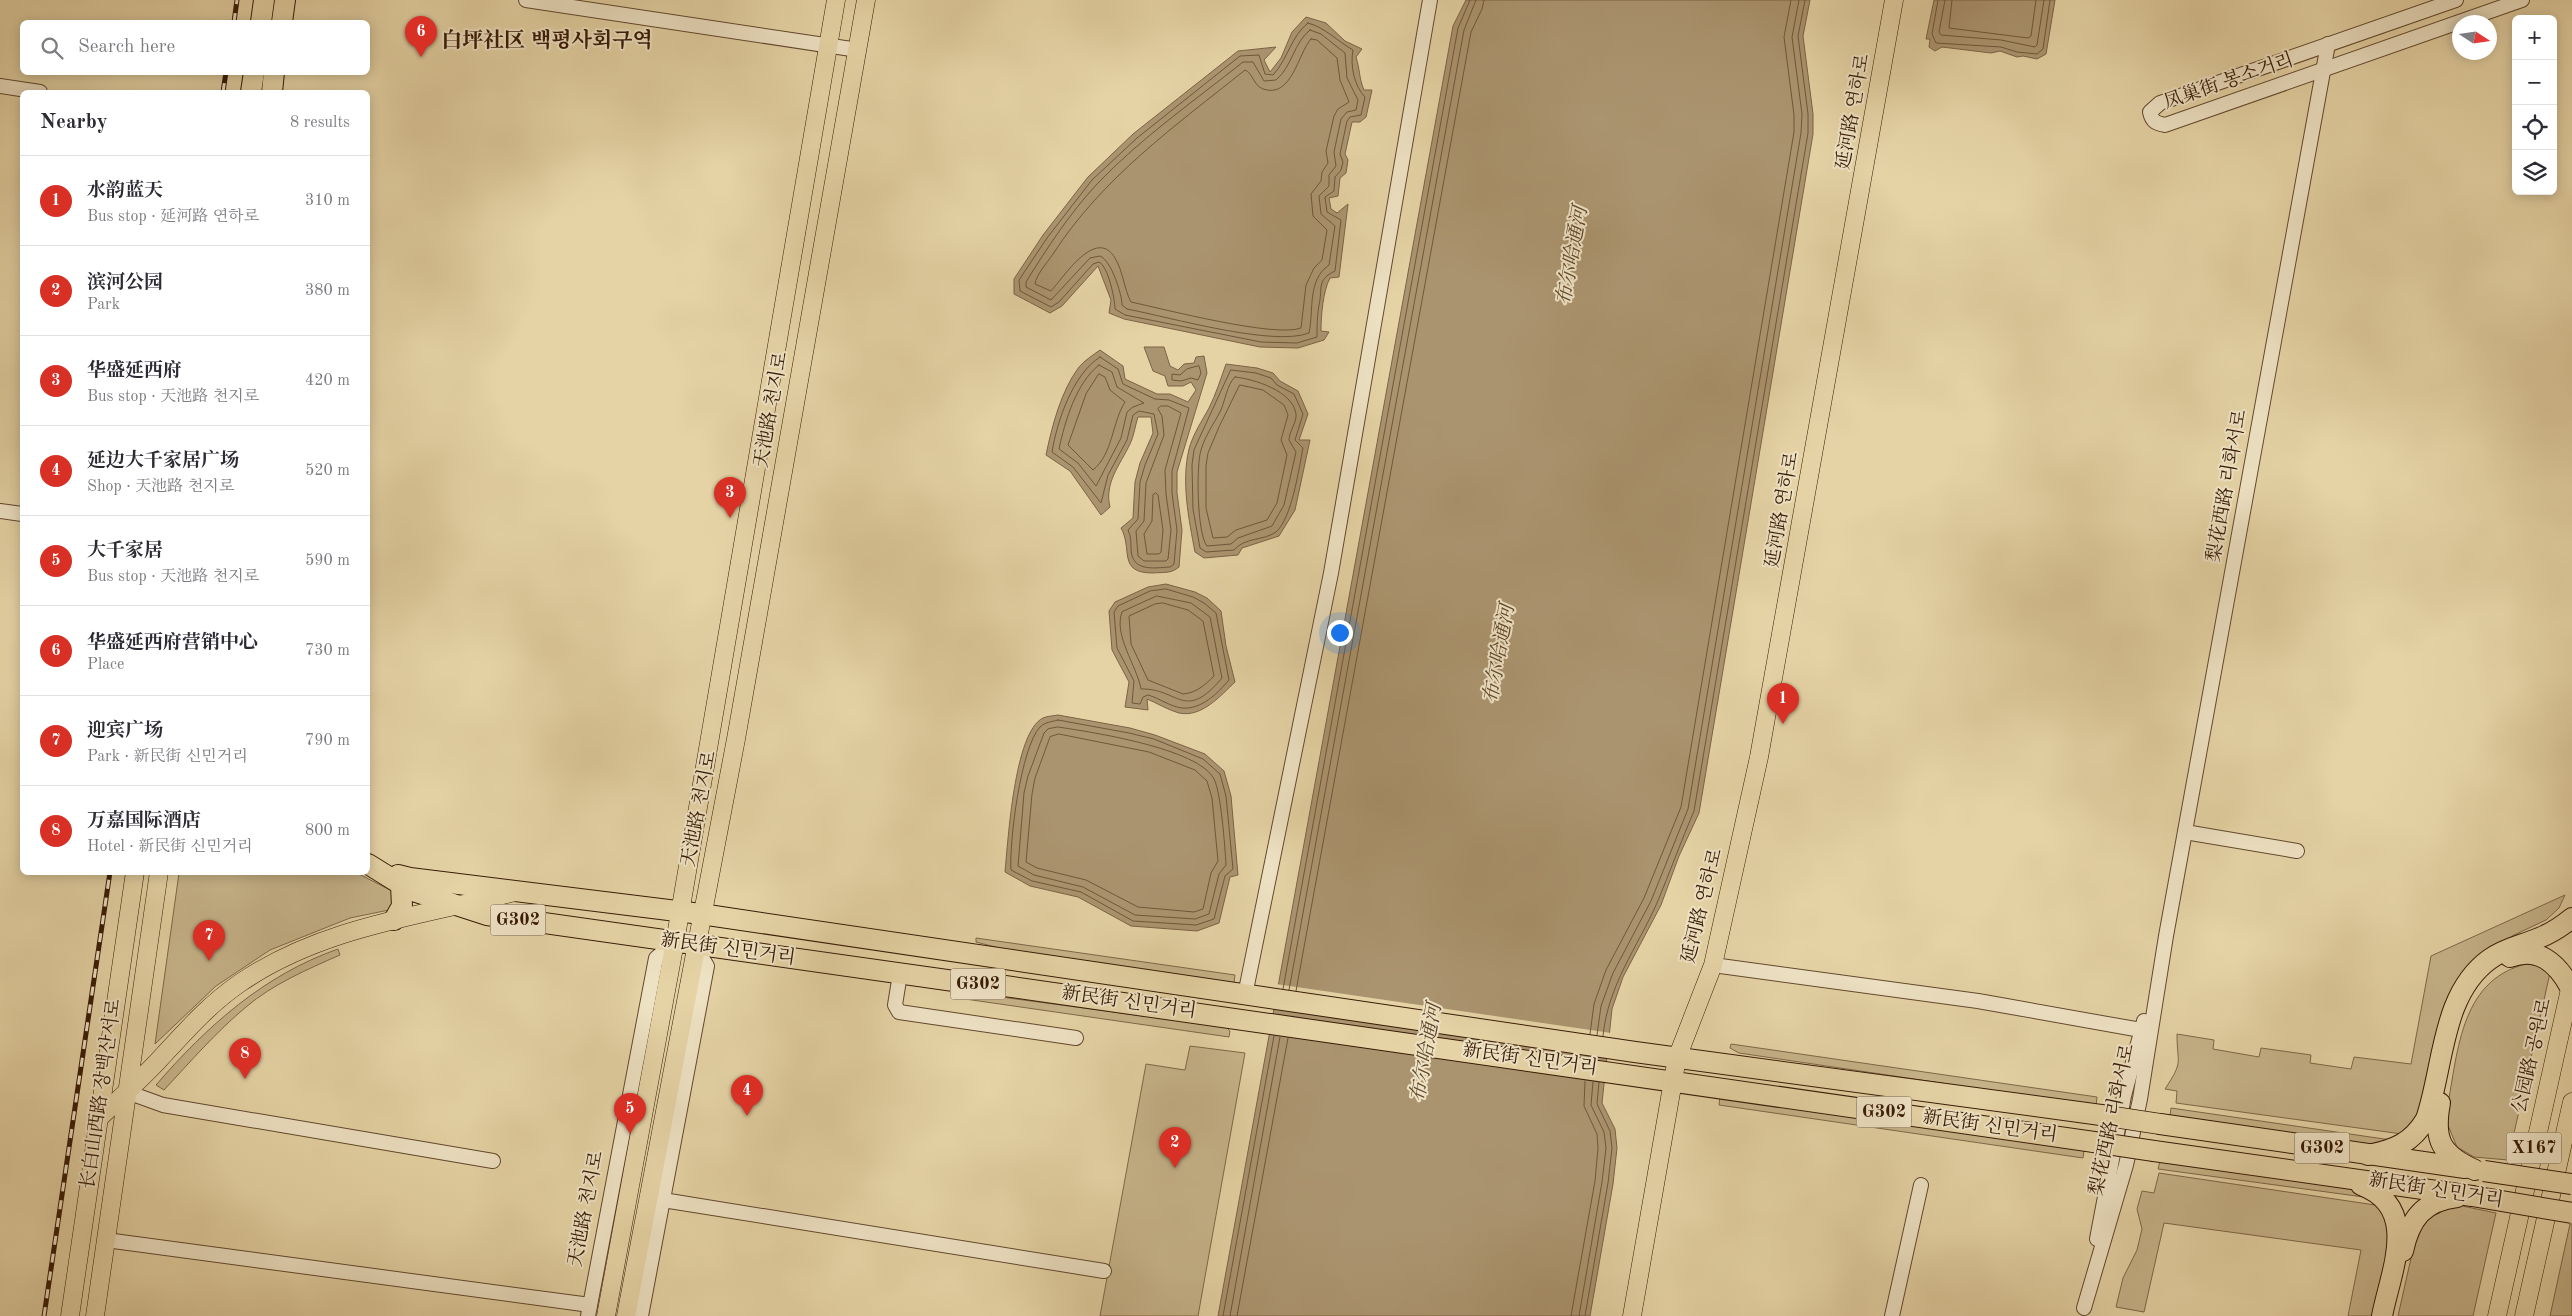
<!DOCTYPE html>
<meta charset="utf-8">
<style>
body{margin:0;font-family:"Old Standard TT","Noto Serif SC","Noto Serif KR",serif;background:#f2f2f3;color:#2b2b33}
.controls{position:absolute;right:15px;top:15px;display:grid;overflow:hidden;border-radius:8px;box-shadow:0 2px 12px #0003}
.controls button{width:45px;height:45px;display:grid;place-items:center;padding:0;border:0;border-bottom:1px solid #e1e1e2;background:#fff;color:#2b2b33;font:25px sans-serif}
.compass{position:absolute;left:2452px;top:15px;width:45px;height:45px;border-radius:50%;background:#fff;box-shadow:0 2px 12px #0003;rotate:102deg}
.you{position:absolute;left:1339px;top:632px;width:18px;height:18px;margin:-12px;border:4px solid #fff;border-radius:50%;background:#1a73e8;box-shadow:0 0 0 8px #1a73e833}
.badge{display:grid;place-items:center;width:32px;height:32px;border-radius:50%;background:#d93025;color:#fff;font-size:16px;font-weight:700}
.pin{position:absolute;translate:-50% -41px;filter:drop-shadow(0 1px 2px #0008)}
.pin::after{content:'';position:absolute;top:26px;width:18px;height:15px;background:inherit;clip-path:polygon(0 0,100% 0,50% 100%)}
.list{margin:0;padding:0;list-style:none}
h2{display:flex;justify-content:space-between;align-items:center;height:65px;margin:0;padding:0 20px;font-size:21px}
h2 small{font-size:16px;font-weight:400;color:#7c7c81}
.list li{display:grid;grid-template-columns:32px 1fr auto;gap:15px;align-items:center;box-sizing:border-box;height:90px;padding:0 20px;border-top:1px solid #e1e1e2}
.list b{display:block;font-size:19px;white-space:nowrap}
.list p{margin:0;font-size:16px;white-space:nowrap;color:#7c7c81}
.list em{font-size:16px;font-style:normal;color:#7c7c81}
.icon{flex:none;width:28px;height:28px;fill:none;stroke:currentColor;stroke-width:2;stroke-linecap:round;stroke-linejoin:round}
.map{position:relative;flex:none;width:2572px;height:1316px;overflow:hidden}
.search{position:absolute;background:#fff;box-shadow:0 2px 12px #0003;left:20px;top:20px;width:350px;height:55px;display:flex;align-items:center;gap:12px;box-sizing:border-box;padding:0 18px;border-radius:8px;color:#7c7c81;font-size:19px}
.panel{position:absolute;background:#fff;box-shadow:0 2px 12px #0003;left:20px;top:90px;width:350px;height:785px;border-radius:8px}
.map>svg:first-child{display:block}
</style>
<div class="map">
<svg width="2572" height="1316" viewBox="0 0 2572 1316">
<rect width="100%" height="100%" fill="#e5d3a5"/>
<filter id="stains"><feTurbulence type="fractalNoise" baseFrequency=".004" numOctaves="4"/><feColorMatrix values="0 0 0 0 .2 0 0 0 0 .09 0 0 0 0 .02 0 0 0 .5 -.17"/></filter>
<radialGradient id="worn" r=".72"><stop offset=".6" stop-color="#630" stop-opacity="0"/><stop offset="1" stop-color="#630" stop-opacity=".3"/></radialGradient>
<g fill="#c7b48a" stroke="#7f6748">
<path d="M179,873H357L392,891L396,897L389,910L350,918L270,950L216,986L155,1044Z"/>
<path d="M2565,895L2559,908L2546,920L2512,936L2481,958L2420,1113L2402,1134L2176,1103L2177,1091L2165,1089C2184,1060 2177,1065 2177,1034L2214,1040L2213,1049L2259,1057L2261,1048L2311,1055L2310,1063L2351,1069L2354,1057L2411,1064L2431,956Z"/>
<path d="M976,938L1235,975L1234,983L1007,950L976,942Z"/>
<path d="M338,949L340,955C308,969 273,984 246,1007C216,1032 191,1061 164,1090L156,1085C207,1026 264,975 338,949Z"/>
<path d="M2526,964L2536,965L2550,973L2508,1160L2474,1157L2457,1147L2447,1123L2446,1114C2458,1056 2458,981 2526,964Z"/>
<path d="M965,995L1001,997L1226,1027L1230,1031L1229,1037L965,999Z"/>
<path d="M1731,1044L2097,1097L2096,1106L1739,1053L1730,1048Z"/>
<path d="M1190,1046L1245,1053L1198,1316H1100L1146,1064L1185,1070Z"/>
<path d="M1720,1097L2084,1150L2083,1158L1719,1105Z"/>
<path d="M2171,1108L2391,1140L2370,1144L2170,1116Z"/>
<path d="M2160,1161L2351,1189L2371,1198L2158,1169Z"/>
<path d="M2159,1173L2382,1206L2391,1232L2375,1316H2348L2361,1250L2164,1223L2144,1312L2116,1307L2123,1278L2137,1250L2142,1229L2137,1209L2142,1191L2154,1193Z"/>
<path d="M2453,1204L2496,1213L2473,1316H2398L2416,1236L2429,1215Z"/>
<path d="M2570,1224H2572V1316H2550Z"/>
</g>
<g fill="#aa946f" stroke="#7c6345">
<path d="M1466,0H1810L1803,36L1813,114V134L1699,813L1679,856L1661,905L1623,977L1612,1009L1602,1103L1615,1129L1617,1148L1613,1184L1590,1316H1218L1453,26Z"/>
<path d="M1934,0H2055L2046,54L2037,59L2023,56L2017,57L2000,51L1991,53L1942,47L1935,51L1929,47L1930,39H1926Z"/>
<path d="M1306,17L1326,23L1345,41L1362,49L1356,57C1360,69 1359,79 1364,90H1372L1366,117L1360,122H1352L1345,154L1348,160L1346,173L1340,178L1338,196L1329,198L1331,209L1337,213L1348,204L1339,277L1330,278C1323,291 1321,315 1321,331L1329,332L1324,340L1298,348L1260,347L1124,319L1109,313L1111,300L1098,266L1062,306L1050,313L1014,294V279L1043,235L1088,177L1133,134L1238,51L1276,47L1264,60L1270,72L1281,58L1292,32Z"/>
<path d="M1144,347H1164L1170,366L1178,370L1184,364L1194,363L1196,357L1204,356L1207,373L1177,472V493L1182,530L1179,567C1171,574 1163,572 1153,573C1117,573 1133,549 1121,528L1133,518L1135,482L1140,463L1153,433L1151,417H1138C1135,426 1134,436 1130,444C1120,465 1104,483 1110,507L1101,515L1070,471L1046,455C1052,426 1061,391 1079,367C1085,360 1093,355 1100,350L1123,366L1125,379L1157,394H1170L1188,402L1196,390L1191,382L1183,386H1168L1165,376L1153,371Z"/>
<path d="M1226,364L1257,368L1273,373L1280,381L1298,391L1308,414L1299,440H1310L1295,510L1279,536L1242,548L1238,555L1204,558L1195,552C1189,520 1181,482 1189,449C1193,434 1202,421 1209,408C1216,394 1221,378 1226,364Z"/>
<path d="M1166,584L1195,592L1207,598L1221,611L1226,646L1235,682C1221,695 1202,718 1179,713C1168,710 1157,703 1147,699L1148,710L1125,707L1129,682L1112,650L1109,611L1115,602L1148,587Z"/>
<path d="M1058,715L1130,728L1155,735L1205,754L1224,771L1231,796L1238,875L1230,877L1219,923L1197,931L1131,926L1078,897L1030,886L1005,872C1008,842 1014,732 1043,718C1047,716 1053,716 1058,715Z"/>
</g>
<path fill="#e5d3a5" d="M1276,984L1611,1033L1609,1056L1272,1007Z"/>
<g fill="none" stroke-linecap="round" stroke-linejoin="round">
<g stroke="#70573a" stroke-width="1">
<path d="M1938,0L1932,34L1936,43L2001,47L2017,52L2037,54L2043,49L2050,0"/>
<path d="M1945,0L1939,32L1941,35L2001,40L2035,47L2037,45L2044,0"/>
<path d="M1952,0L1949,28L2028,38L2031,36L2036,0"/>
<path d="M1308,23C1326,28 1337,41 1353,50C1350,65 1354,86 1365,97L1361,115L1350,117L1347,121L1340,154L1343,162L1341,170L1335,177L1334,191L1325,197L1327,212L1341,220L1335,271C1316,280 1323,288 1319,305C1317,318 1317,325 1317,337L1297,343L1261,342L1125,315L1115,309C1115,299 1108,266 1099,262L1093,264L1059,302L1051,307L1020,291L1019,280L1047,238L1092,180L1137,138L1240,56L1259,55L1265,74L1273,75C1288,59 1291,36 1308,23Z"/>
<path d="M1310,30L1321,34L1345,53L1347,78L1358,100L1356,110L1347,112L1341,119L1334,152L1336,166L1329,175V186L1319,196L1321,214L1335,226L1329,265C1307,280 1314,310 1309,333C1273,347 1169,317 1127,309L1122,305C1122,294 1111,260 1100,256L1090,258L1051,300L1026,287V282C1047,248 1070,213 1097,184C1141,138 1194,101 1243,62H1253L1264,81L1276,80C1292,67 1294,42 1310,30Z"/>
<path d="M1311,39L1317,40L1337,58L1340,80L1349,102L1338,109L1334,116L1326,151L1328,163L1322,172L1321,181L1311,194L1313,216L1327,230L1322,260L1314,268L1306,285L1301,328C1275,338 1164,309 1131,302C1124,289 1123,271 1115,258C1096,226 1063,278 1051,291L1035,284C1036,275 1047,263 1053,254C1103,177 1174,127 1245,70C1253,73 1253,85 1263,89C1292,99 1298,53 1311,39Z"/>
<path d="M1100,357L1118,369L1123,384L1155,399L1169,400L1189,408L1172,471V493L1177,530L1174,564L1170,567C1153,568 1132,572 1131,549C1131,542 1131,536 1128,530L1138,519L1140,482L1145,465L1158,434L1154,414L1139,411L1133,415L1127,440L1108,475L1101,503L1073,467L1052,452C1057,421 1073,374 1100,357Z"/>
<path d="M1099,365L1112,372L1117,387L1144,403L1133,407L1127,412L1121,438L1096,486L1078,463L1059,449C1065,421 1076,383 1099,365Z"/>
<path d="M1199,366L1201,373L1198,380L1191,378L1181,381L1172,380V374L1180,375L1187,369Z"/>
<path d="M1231,370L1256,373L1271,378L1277,385L1294,394L1303,414L1295,440L1303,448C1299,468 1292,518 1276,532C1263,541 1245,537 1234,550L1206,552L1200,548L1193,509L1192,465L1194,450Z"/>
<path d="M1099,374L1105,377L1110,390L1125,402C1112,422 1113,454 1093,470L1068,445L1086,394Z"/>
<path d="M1235,377C1254,379 1293,391 1296,414C1297,422 1289,432 1289,440L1296,452L1284,505L1272,526L1238,538L1231,544L1207,546C1197,534 1196,466 1201,450C1205,436 1213,425 1220,412C1225,402 1227,384 1235,377Z"/>
<path d="M1240,385L1263,390L1284,405L1288,415L1281,440L1287,455L1277,503L1267,520L1236,530L1227,537L1213,538L1206,508V466L1208,453L1219,427Z"/>
<path d="M1161,406H1168L1181,413L1165,470L1166,494L1171,530L1168,559L1166,561H1144L1138,556L1136,531L1144,521L1146,483L1164,435L1162,416L1158,409Z"/>
<path d="M1156,493L1158,495L1163,530L1161,552L1159,554H1147L1144,534L1152,521L1153,495Z"/>
<path d="M1166,589L1193,597L1204,603L1216,613L1229,680C1218,693 1201,710 1182,708C1171,707 1159,698 1148,695L1143,697L1140,704L1132,703L1134,681L1117,648L1114,612L1118,606L1150,591Z"/>
<path d="M1157,596L1191,603L1210,617L1222,678C1184,723 1179,688 1141,689C1137,666 1113,635 1122,612Z"/>
<path d="M1163,603L1188,610L1203,621L1214,676C1205,685 1196,693 1183,694L1148,680L1131,644L1129,616L1155,604Z"/>
<path d="M1058,720L1129,733L1154,739L1203,759L1220,774L1226,796L1233,869L1225,876L1214,919L1196,925L1133,921L1081,892L1032,881L1011,870C1009,842 1021,747 1040,727C1045,722 1051,722 1058,720Z"/>
<path d="M1058,727C1091,732 1198,748 1214,779C1221,792 1225,847 1226,865L1219,874L1209,914L1195,919L1135,915L1083,887L1034,875L1018,866L1024,793L1028,776L1044,733L1048,729Z"/>
<path d="M1059,734L1149,752L1195,770L1207,781L1212,798L1218,861L1211,873L1203,909L1194,912L1138,907L1086,880L1037,868L1026,862L1032,794L1035,778L1050,737Z"/>
<path d="M1283,989L1458,28L1470,0"/>
<path d="M1289,990L1464,30L1476,0"/>
<path d="M1296,991L1471,32L1482,9L1484,0"/>
<path d="M1590,1034L1594,1004L1606,970L1644,898L1681,807L1794,132V115L1784,37L1791,0"/>
<path d="M1597,1035L1601,1006L1613,973L1651,901L1688,809L1801,133L1802,114L1792,37L1799,0"/>
<path d="M1603,1036C1608,985 1637,948 1657,903C1670,872 1681,841 1694,811L1808,133V114L1798,36L1805,0"/>
<path d="M1223,1316L1274,1036"/>
<path d="M1230,1316L1280,1037"/>
<path d="M1237,1316L1288,1038"/>
<path d="M1571,1316L1595,1181L1598,1148L1597,1134L1584,1106L1585,1081"/>
<path d="M1579,1316L1602,1182L1606,1148L1604,1132L1591,1105L1593,1082"/>
<path d="M1585,1316L1608,1183L1612,1148L1610,1131L1597,1104L1599,1082"/>
</g>
<defs>
<g id="minor">
<path d="M526,0L858,50"/>
<path d="M2456,0L2160,103L2150,112C2152,122 2156,123 2165,125L2522,0"/>
<path d="M0,86L40,92"/>
<path d="M0,511L22,514"/>
<path d="M2185,832L2297,851"/>
<path d="M1713,965L1978,1001L2141,1030"/>
<path d="M900,974L895,1005L899,1012L1076,1038"/>
<path d="M1245,995L1331,573L1430,0"/>
<path d="M127,1092L163,1105L493,1161"/>
<path d="M663,1200L1104,1271"/>
<path d="M2097,1239L2124,1096L2144,1021"/>
<path d="M106,1240L590,1305"/>
<path d="M2084,1308L2126,1165L2140,1099L2166,936L2328,44"/>
<path d="M588,1316L656,958L675,942"/>
<path d="M641,1316L707,966L695,946"/>
<path d="M1892,1316L1921,1185"/>
</g>
<g id="major">
<path d="M98,1119C118,1100 139,1081 158,1061C184,1033 208,1005 240,983C322,927 420,916 515,892"/>
<path d="M70,1316L135,872"/>
<path d="M95,1316L159,872"/>
<path d="M606,1316L675,942L836,0"/>
<path d="M626,1316L736,739L866,0"/>
<path d="M1632,1316L1677,1058L1713,965L1759,757L1894,0"/>
<path d="M2497,1316L2572,980"/>
<path d="M2524,1316L2572,1102"/>
</g>
<g id="highway">
<path d="M261,22L264,0"/>
<path d="M282,22L285,0"/>
<path d="M251,92L254,72"/>
<path d="M272,92L274,72"/>
<path d="M368,864L410,890L487,915L968,983L1005,986L2094,1142"/>
<path d="M398,875L410,878L701,914L1635,1052L2101,1115"/>
<path d="M394,920L402,906L401,885"/>
<path d="M2510,957C2538,946 2557,963 2570,987"/>
<path d="M2440,1103C2433,1140 2441,1155 2475,1170"/>
<path d="M2160,1124L2465,1168"/>
<path d="M2154,1151L2472,1196"/>
<path d="M2368,1155C2394,1150 2412,1143 2426,1119C2444,1067 2441,994 2490,959C2505,948 2523,945 2539,938C2552,933 2562,926 2572,918"/>
<path d="M2361,1185C2421,1208 2391,1270 2382,1316"/>
<path d="M2403,1251C2410,1219 2423,1201 2457,1197"/>
</g>
</defs>
<use href="#minor" stroke="#62482d" stroke-width="16"/>
<use href="#major" stroke="#371a05" stroke-width="19"/>
<use href="#highway" stroke="#371a05" stroke-width="22"/>
<use href="#minor" stroke="#eee2c4" stroke-width="14"/>
<use href="#major" stroke="#e5d3a5" stroke-width="18"/>
<use href="#highway" stroke="#e5d3a5" stroke-width="20"/>
<defs>
<g id="rail">
<path d="M234,22L237,0"/>
<path d="M223,92L226,72"/>
<path d="M44,1316L110,872"/>
</g>
</defs>
<use href="#rail" stroke="#371a05" stroke-width="5"/>
<use href="#rail" stroke="#eee2c4" stroke-width="3" stroke-dasharray="9" stroke-linecap="butt"/>
<defs>
<g id="highway-bridge">
<path d="M2101,1115L2160,1124"/>
<path d="M2094,1142L2154,1151"/>
<path d="M2484,1171L2572,1184"/>
<path d="M2472,1196L2572,1213"/>
</g>
</defs>
<use href="#highway-bridge" stroke="#371a05" stroke-width="22" stroke-linecap="butt"/>
<use href="#highway-bridge" stroke="#e5d3a5" stroke-width="20"/>
</g>
<g text-anchor="middle" dominant-baseline="central" stroke-width="4" stroke-linejoin="round" paint-order="stroke">
<g fill="#eee2c4" stroke="#6e563e" stroke-width="1">
<rect x="490.5" y="904.5" width="55" height="31" rx="4"/>
<rect x="950.5" y="968.5" width="55" height="31" rx="4"/>
<rect x="1856.5" y="1096.5" width="55" height="31" rx="4"/>
<rect x="2294.5" y="1132.5" width="55" height="31" rx="4"/>
<rect x="2506.5" y="1132.5" width="55" height="31" rx="4"/>
</g>
<g font-size="18" font-weight="bold" fill="#371a05">
<text x="518" y="920">G302</text>
<text x="978" y="984">G302</text>
<text x="1884" y="1112">G302</text>
<text x="2322" y="1148">G302</text>
<text x="2534" y="1148">X167</text>
</g>
<g font-size="19" fill="#371a05" stroke="#eee2c4">
<text transform="translate(2229 82) rotate(-19)">凤巢街 봉소거리</text>
<text transform="translate(1854 112) rotate(-80)">延河路 연하로</text>
<text transform="translate(772 410) rotate(-80)">天池路 천지로</text>
<text transform="translate(2228 486) rotate(-80)">梨花西路 리화서로</text>
<text transform="translate(1783 510) rotate(-80)">延河路 연하로</text>
<text transform="translate(700 809) rotate(-79)">天池路 천지로</text>
<text transform="translate(1703 906) rotate(-76)">延河路 연하로</text>
<text transform="translate(728 950) rotate(8)">新民街 신민거리</text>
<text transform="translate(1129 1003) rotate(8)">新民街 신민거리</text>
<text transform="translate(2533 1056) rotate(-77)">公园路 공원로</text>
<text transform="translate(1530 1060) rotate(8)">新民街 신민거리</text>
<text transform="translate(102 1094) rotate(-82)">长白山西路 장백산서로</text>
<text transform="translate(2113 1120) rotate(-78)">梨花西路 리화서로</text>
<text transform="translate(1990 1127) rotate(8)">新民街 신민거리</text>
<text transform="translate(2436 1191) rotate(9)">新民街 신민거리</text>
<text transform="translate(587 1209) rotate(-79)">天池路 천지로</text>
</g>
<g font-size="20" font-style="italic" fill="#5f452a" stroke="#eee2c4">
<text transform="translate(1573 256) rotate(-80)">布尔哈通河</text>
<text transform="translate(1500 654) rotate(-80)">布尔哈通河</text>
<text transform="translate(1427 1053) rotate(-80)">布尔哈通河</text>
</g>
<g font-size="21" font-weight="bold" fill="#371a05" stroke="#eee2c4">
<text x="547" y="41">白坪社区 백평사회구역</text>
</g>
</g>
<rect width="100%" height="100%" filter="url(#stains)"/>
<rect width="100%" height="100%" fill="url(#worn)"/>
</svg>
<div class="controls">
<button>+</button>
<button>−</button>
<button><svg class="icon" aria-label="locate" viewBox="0 0 24 24"><circle cx="12" cy="12" r="6"/><path d="M12 2v4M12 18v4M2 12h4M18 12h4"/></svg></button>
<button><svg class="icon" aria-label="layers" viewBox="0 0 24 24"><path d="M12 4l9 5-9 5-9-5zM3 14l9 5 9-5"/></svg></button>
</div>
<svg class="compass" viewBox="-18 -18 36 36"><path d="M0-13l5 13h-10z" fill="#e53935"/><path d="M0 13l5-13h-10z" fill="#7c7c81"/></svg>
<div class="you"></div>
<div class="pin badge" style="left:1783px;top:724px">1</div>
<div class="pin badge" style="left:1175px;top:1168px">2</div>
<div class="pin badge" style="left:730px;top:518px">3</div>
<div class="pin badge" style="left:747px;top:1116px">4</div>
<div class="pin badge" style="left:630px;top:1134px">5</div>
<div class="pin badge" style="left:421px;top:57px">6</div>
<div class="pin badge" style="left:209px;top:961px">7</div>
<div class="pin badge" style="left:245px;top:1079px">8</div>
<div class="search"><svg class="icon" aria-label="search" viewBox="0 0 24 24"><circle cx="10" cy="10" r="6"/><path d="M15 15l6 6"/></svg>Search here</div>
<section class="panel">
<h2>Nearby<small>8 results</small></h2>
<ul class="list">
<li><span class="badge">1</span><div><b>水韵蓝天</b><p>Bus stop · 延河路 연하로</p></div><em>310 m</em></li>
<li><span class="badge">2</span><div><b>滨河公园</b><p>Park</p></div><em>380 m</em></li>
<li><span class="badge">3</span><div><b>华盛延西府</b><p>Bus stop · 天池路 천지로</p></div><em>420 m</em></li>
<li><span class="badge">4</span><div><b>延边大千家居广场</b><p>Shop · 天池路 천지로</p></div><em>520 m</em></li>
<li><span class="badge">5</span><div><b>大千家居</b><p>Bus stop · 天池路 천지로</p></div><em>590 m</em></li>
<li><span class="badge">6</span><div><b>华盛延西府营销中心</b><p>Place</p></div><em>730 m</em></li>
<li><span class="badge">7</span><div><b>迎宾广场</b><p>Park · 新民街 신민거리</p></div><em>790 m</em></li>
<li><span class="badge">8</span><div><b>万嘉国际酒店</b><p>Hotel · 新民街 신민거리</p></div><em>800 m</em></li>
</ul>
</section>
</div>
